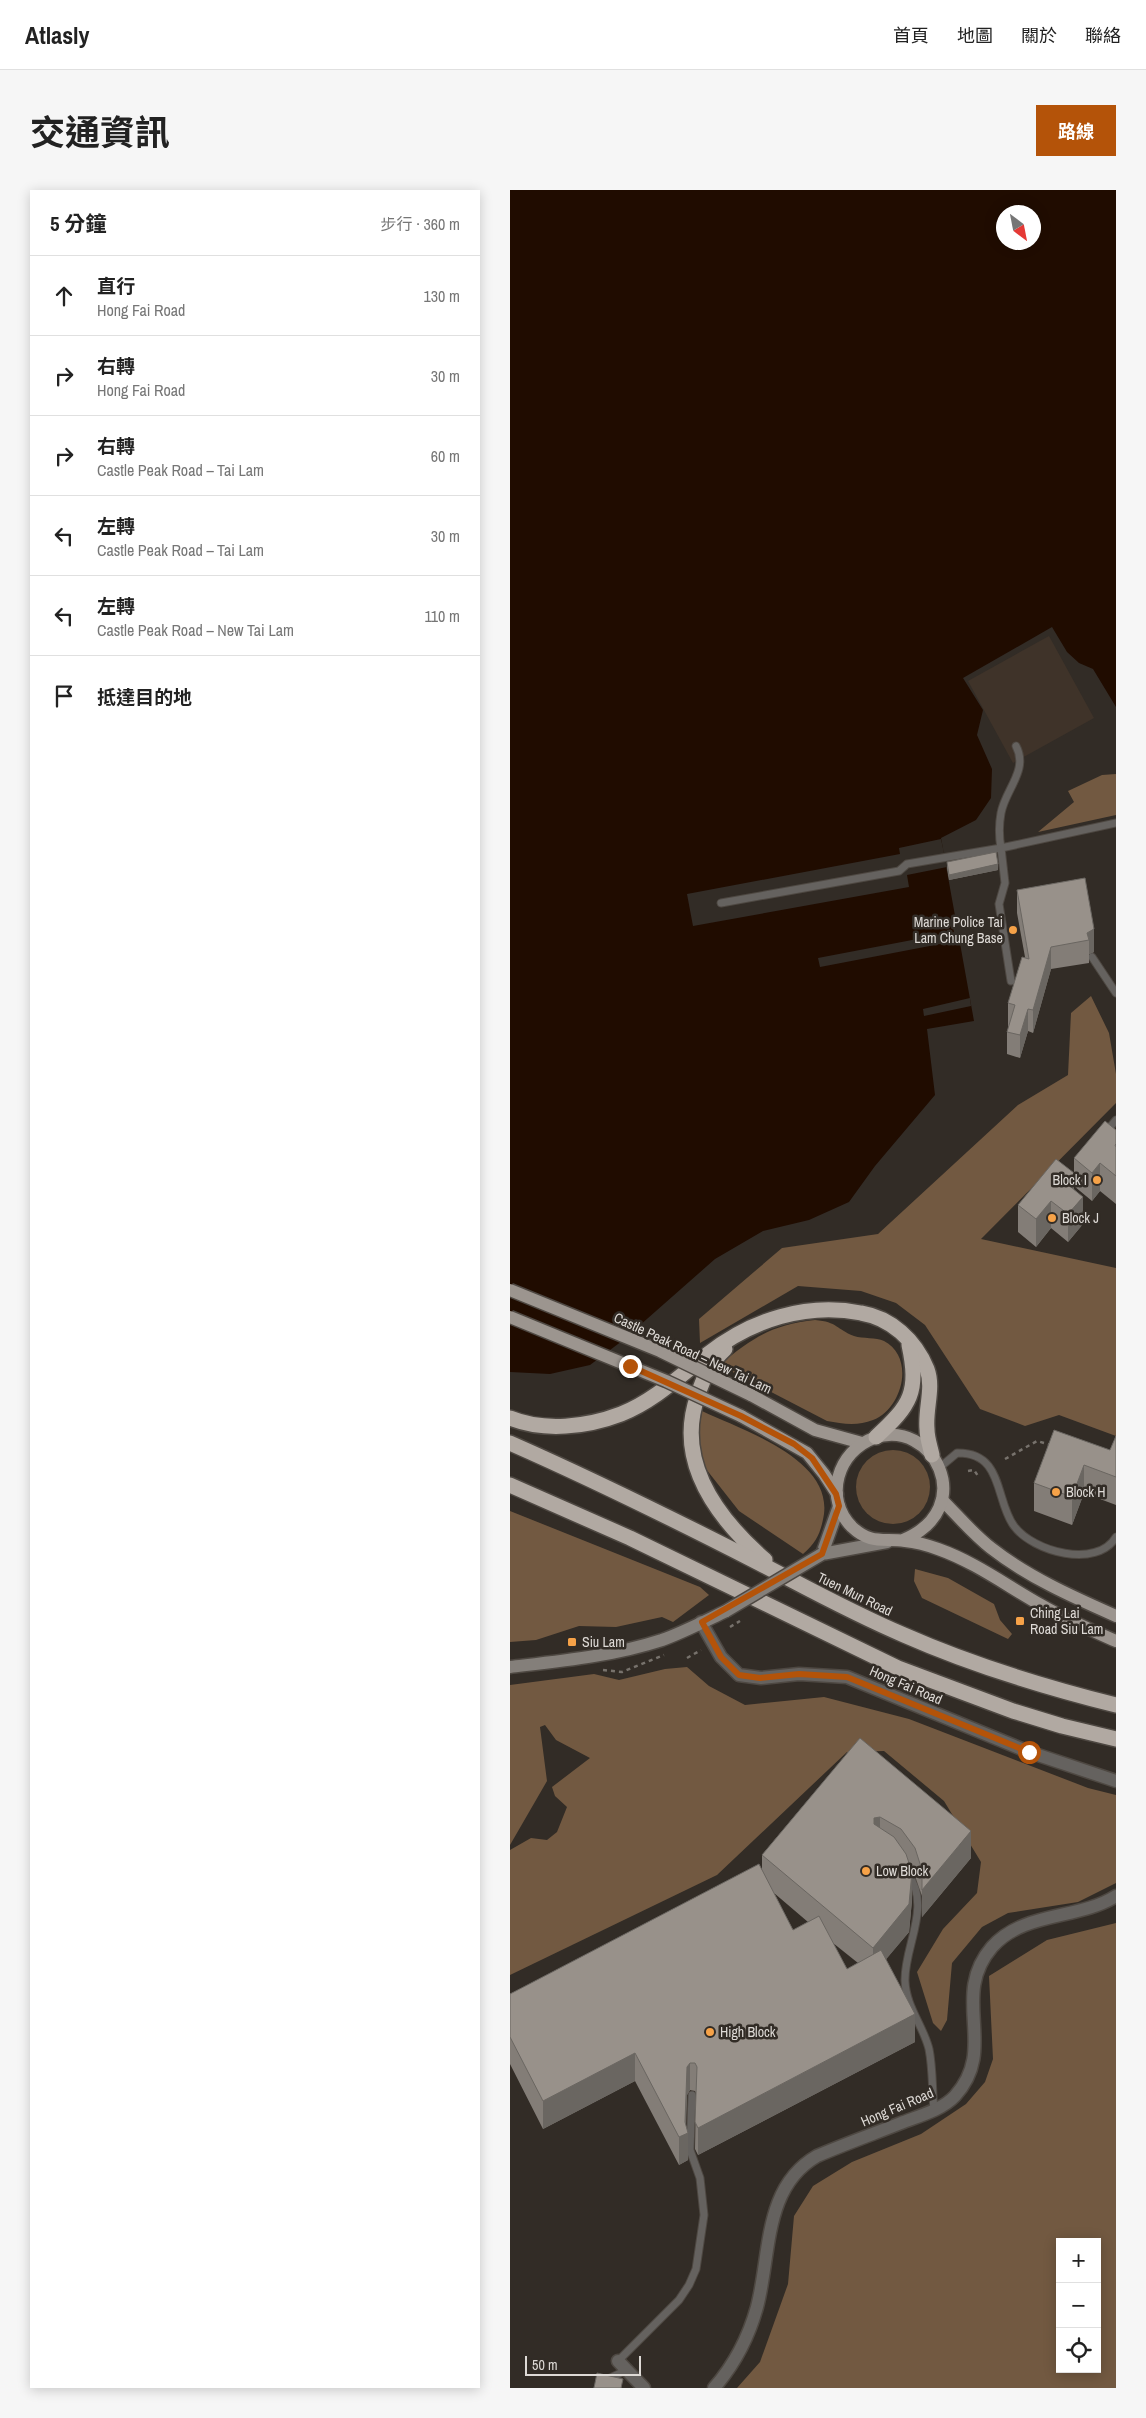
<!DOCTYPE html>
<html lang="zh-TW">
<meta charset="utf-8">
<style>
body{margin:0;font-family:"Archivo Narrow","Noto Sans TC",sans-serif;background:#f6f6f6;color:#222}
.controls{position:absolute;right:15px;bottom:15px;display:grid;overflow:hidden;border-radius:0px;box-shadow:0 2px 12px #0003}
.controls button{width:45px;height:45px;display:grid;place-items:center;padding:0;border:0;border-bottom:1px solid #e0e0e0;background:#fff;color:#222;font:25px sans-serif}
.compass{position:absolute;left:486px;top:15px;width:45px;height:45px;border-radius:50%;background:#fff;box-shadow:0 2px 12px #0003;rotate:148deg}
.scale{position:absolute;left:15px;bottom:12px;width:116px;box-sizing:border-box;padding-left:5px;border:2px solid #dedad6;border-top:0;font-size:14px;line-height:18px;white-space:nowrap;color:#dedad6;-webkit-text-stroke:4px #322c26;paint-order:stroke}
.stop{position:absolute;width:15px;height:15px;margin:-11px;border:4px solid #b45309;border-radius:50%;background:#fff}
.stop.end{background:#b45309;border-color:#fff;box-shadow:0 1px 5px #0008}
.list{margin:0;padding:0;list-style:none}
h2{display:flex;justify-content:space-between;align-items:center;height:65px;margin:0;padding:0 20px;font-size:21px}
h2 small{font-size:16px;font-weight:400;color:#767676}
.list li{display:grid;grid-template-columns:32px 1fr auto;gap:15px;align-items:center;box-sizing:border-box;height:80px;padding:0 20px;border-top:1px solid #e0e0e0}
.list b{display:block;font-size:19px;white-space:nowrap}
.list p{margin:0;font-size:16px;white-space:nowrap;color:#767676}
.list em{font-size:16px;font-style:normal;color:#767676}
.icon{flex:none;width:28px;height:28px;fill:none;stroke:currentColor;stroke-width:2;stroke-linecap:round;stroke-linejoin:round}
.map{position:relative;flex:none;width:606px;height:2198px;overflow:hidden;border-radius:0px}
header{display:flex;align-items:center;gap:30px;box-sizing:border-box;height:70px;padding:0 25px;background:#fff;border-bottom:1px solid #e0e0e0}
header strong{font-size:24px}
nav{display:flex;gap:28px;margin-inline-start:auto;font-size:18px}
.intro{display:flex;align-items:center;justify-content:space-between;box-sizing:border-box;height:120px;padding:0 30px}
h1{margin:0;font-size:35px}
.button{padding:12px 22px;border-radius:0px;background:#b45309;color:#fff;font-size:18px;font-weight:700}
main{display:flex;gap:30px;padding:0 30px}
aside{flex:1;background:#fff;border-radius:0px;box-shadow:0 2px 12px #0003}
.map>svg:first-child{display:block}
</style>
<header>
<strong>Atlasly</strong>
<nav><a>首頁</a><a>地圖</a><a>關於</a><a>聯絡</a></nav>
</header>
<div class="intro"><h1>交通資訊</h1><a class="button">路線</a></div>
<main>
<aside>
<h2>5 分鐘<small>步行 · 360 m</small></h2>
<ul class="list">
<li><svg class="icon" aria-label="ahead" viewBox="0 0 24 24"><path d="M12 20V5M6 11l6-6 6 6"/></svg><div><b>直行</b><p>Hong Fai Road</p></div><em>130 m</em></li>
<li><svg class="icon" aria-label="right" viewBox="0 0 24 24"><path d="M7 20v-9h11M14 6l5 5-5 5"/></svg><div><b>右轉</b><p>Hong Fai Road</p></div><em>30 m</em></li>
<li><svg class="icon" aria-label="right" viewBox="0 0 24 24"><path d="M7 20v-9h11M14 6l5 5-5 5"/></svg><div><b>右轉</b><p>Castle Peak Road – Tai Lam</p></div><em>60 m</em></li>
<li><svg class="icon" aria-label="left" viewBox="0 0 24 24"><path d="M17 20v-9H6M10 6l-5 5 5 5"/></svg><div><b>左轉</b><p>Castle Peak Road – Tai Lam</p></div><em>30 m</em></li>
<li><svg class="icon" aria-label="left" viewBox="0 0 24 24"><path d="M17 20v-9H6M10 6l-5 5 5 5"/></svg><div><b>左轉</b><p>Castle Peak Road – New Tai Lam</p></div><em>110 m</em></li>
<li><svg class="icon" aria-label="arrive" viewBox="0 0 24 24"><path d="M6 21V4h12l-3 4 3 4H6"/></svg><div><b>抵達目的地</b></div></li>
</ul>
</aside>
<div class="map">
<svg width="606" height="2198" viewBox="0 0 606 2198">
<rect width="100%" height="100%" fill="#322c26"/>
<path fill="#3f3329" d="M539,446L584,528L503,573L458,491Z"/>
<circle fill="#654f3a" cx="383" cy="1297" r="37"/>
<g fill="#725941" fill-rule="evenodd">
<path d="M606,584V625L528,642L564,612L558,601L592,585Z"/>
<path d="M581,806L599,843L606,884V913L471,1049L606,1078V1246L549,1225L515,1236L470,1219L415,1135L386,1113L351,1101L288,1096L190,1153L189,1129L272,1058L368,1044L508,915L558,885L561,823Z"/>
<path d="M305,1130C328,1132 326,1139 344,1146C353,1149 366,1147 374,1151C406,1168 392,1219 363,1230C348,1236 333,1234 317,1231L209,1175C244,1147 261,1135 305,1130Z"/>
<path d="M192,1221C232,1240 321,1268 314,1324C311,1342 307,1352 293,1364L229,1321L196,1279L190,1260L189,1241Z"/>
<path d="M0,1321L190,1397L199,1405L163,1432L152,1427L106,1437L69,1436L26,1450L0,1452Z"/>
<path d="M405,1379L438,1388L484,1414L490,1430L502,1444L498,1449L412,1408L404,1391Z"/>
<path d="M177,1477L199,1496L235,1515L314,1507L399,1529L578,1598L606,1605V1693L568,1712L498,1723L472,1737L442,1773L437,1830L431,1841L423,1833L407,1782L433,1739L467,1703L471,1672L434,1611L374,1561L337,1562L207,1685L0,1785V1660L21,1648L37,1650L47,1642L57,1617L45,1606L42,1597L80,1568L46,1550L35,1535L30,1537L37,1591L0,1655V1495L84,1484L109,1490L155,1479Z"/>
<path d="M606,1733V2198H227L250,2172L278,2094L284,2026L303,1996L342,1972L411,1944L456,1914L475,1892L483,1869L479,1786L537,1750ZM550,2052H587V2179H550Z"/>
</g>
<path fill="#200c00" fill-rule="evenodd" d="M0,0H606V517L583,479L569,473L557,462L542,437L453,488L473,520L467,545L482,579L481,608L466,630L431,648L464,831L417,839L425,905L365,976L339,1012L299,1030L253,1041L205,1069L112,1151L80,1175L40,1184L0,1182ZM493,22H524V52H493Z"/>
<g fill="#322c26">
<path d="M431,649L437,677L397,685L399,697L183,736L177,704L390,664L389,658Z"/>
<path d="M446,725L451,750L310,777L308,768L444,742L441,726Z"/>
<path d="M460,808L461,816L414,826L413,819Z"/>
</g>
<g fill="none" stroke-linecap="round" stroke-linejoin="round">
<defs>
<g id="service">
<path d="M211,713L389,681L397,674L491,658C489,647 489,634 491,623C495,600 519,580 506,556"/>
<path d="M582,767L606,803"/>
<path d="M501,791L489,714L495,693L491,658L606,633"/>
<path d="M596,942L606,930"/>
<path d="M429,1278L447,1263C494,1262 485,1311 504,1336C523,1362 587,1379 606,1347"/>
<path d="M398,1684C422,1717 394,1756 395,1791C396,1817 413,1835 419,1859C423,1879 422,1900 424,1920"/>
<path d="M108,2171L169,2110L179,2095L186,2079L194,2025L190,1988L180,1960L182,1905"/>
<path d="M88,2198L100,2188L117,2180"/>
</g>
<g id="minor">
<path d="M191,1432L211,1467L229,1485L251,1488L289,1484L337,1487L519,1562L606,1591"/>
<path d="M108,2171L134,2198"/>
<path d="M204,2198C224,2175 239,2146 247,2117C261,2064 253,1997 307,1966C335,1954 363,1944 391,1933C409,1926 432,1920 445,1906C489,1858 439,1807 482,1757C514,1721 568,1730 606,1706"/>
</g>
<g id="secondary">
<path d="M312,1364L377,1352"/>
<path d="M312,1364L329,1316"/>
<path d="M0,1477C51,1471 103,1466 152,1450C174,1442 195,1431 216,1421"/>
</g>
<g id="primary">
<path d="M241,1205L305,1240L352,1253"/>
<path d="M231,1226L297,1263L314,1284L327,1304"/>
<path d="M432,1310C448,1326 463,1344 481,1358C518,1387 563,1407 606,1426"/>
<path d="M393,1350C470,1318 423,1227 364,1248C328,1261 313,1308 342,1337C361,1355 373,1348 395,1351C406,1352 417,1355 428,1359C465,1372 497,1396 531,1415C555,1429 581,1440 606,1451"/>
</g>
<g id="motorway">
<path d="M215,1159C202,1171 193,1188 188,1205C164,1271 207,1328 255,1370"/>
<path d="M0,1228C34,1242 77,1237 111,1224C144,1211 171,1185 198,1164C241,1130 297,1112 351,1123C381,1128 405,1150 417,1179C424,1198 415,1219 417,1239C417,1248 420,1256 422,1265"/>
<path d="M366,1247C401,1215 409,1202 399,1155"/>
<path d="M0,1253C84,1290 167,1331 249,1373C297,1398 344,1424 394,1445C462,1475 534,1497 606,1515"/>
<path d="M0,1295L120,1348L388,1478L503,1521L552,1536L606,1549"/>
</g>
</defs>
<use href="#service" stroke="#4e4842" stroke-width="9"/>
<use href="#minor" stroke="#4e4842" stroke-width="15"/>
<use href="#secondary" stroke="#4e4842" stroke-width="15"/>
<use href="#primary" stroke="#4e4842" stroke-width="15"/>
<use href="#motorway" stroke="#4e4842" stroke-width="18"/>
<g stroke="#77726c" stroke-width="2.5" stroke-dasharray="4 4" stroke-linecap="butt">
<path d="M495,1269L527,1251L541,1255"/>
<path d="M458,1281L464,1280L468,1286"/>
<path d="M220,1437L230,1431"/>
<path d="M177,1468L191,1460"/>
<path d="M93,1480L112,1482L154,1465"/>
</g>
<use href="#service" stroke="#65625f" stroke-width="7"/>
<use href="#minor" stroke="#65625f" stroke-width="12"/>
<use href="#secondary" stroke="#847f7a" stroke-width="12"/>
<use href="#primary" stroke="#9c958f" stroke-width="12"/>
<use href="#motorway" stroke="#b1a9a2" stroke-width="15"/>
<defs>
<path id="secondary-bridge" d="M216,1421L312,1364"/>
<g id="primary-bridge">
<path d="M0,1100L150,1161L241,1205"/>
<path d="M0,1127L156,1191L231,1226"/>
</g>
</defs>
<use href="#secondary-bridge" stroke="#4e4842" stroke-width="15" stroke-linecap="butt"/>
<use href="#primary-bridge" stroke="#4e4842" stroke-width="15" stroke-linecap="butt"/>
<use href="#secondary-bridge" stroke="#847f7a" stroke-width="12"/>
<use href="#primary-bridge" stroke="#9c958f" stroke-width="12"/>
</g>
<g fill="#837d77" fill-rule="evenodd">
<path d="M437,672L488,680L439,690L437,678Z"/>
<path d="M575,688L584,762L579,764V773L541,779L523,843L518,841L510,868L497,864V842L499,836H498V813L515,767L507,723V700Z"/>
<path d="M606,940V1014L590,1001L582,1011L564,996V1000L573,1034L558,1052L541,1038L526,1057L508,1042V1015L564,983V968Z"/>
<path d="M606,1246V1315L574,1303L562,1335L524,1321V1293L600,1260Z"/>
<path d="M350,1548L461,1668L412,1727V1706L405,1686L401,1680L402,1710L399,1742L376,1769L405,1852L188,1965L185,1959L186,1903L185,1901L180,1900L177,1905L176,1935L178,1970L169,1975L125,1891L33,1939L0,1874V1804L252,1680V1665ZM264,1703L298,1732L283,1740ZM323,1753L348,1773L337,1779Z"/>
</g>
<g fill="#6a6661">
<path d="M488,674V680L439,690V685Z"/>
<path d="M584,739V762L579,764V750L577,743Z"/>
<path d="M541,757V779L523,843V820Z"/>
<path d="M518,819V841L510,868V845Z"/>
<path d="M590,973V1001L582,1011V983Z"/>
<path d="M564,983V1011L556,993Z"/>
<path d="M573,1007V1034L558,1052V1024Z"/>
<path d="M541,1011V1038L526,1057V1029Z"/>
<path d="M574,1275V1303L562,1335V1307Z"/>
<path d="M370,1627V1654L364,1656V1628Z"/>
<path d="M461,1641V1668L412,1727V1700Z"/>
<path d="M402,1682V1710L399,1742L363,1785V1758Z"/>
<path d="M405,1824V1852L188,1965V1938Z"/>
<path d="M125,1863V1891L33,1939V1911Z"/>
<path d="M180,1873V1900L177,1905L175,1944L178,1943V1970L169,1975V1947L177,1877Z"/>
</g>
<g fill="#98918a" stroke="#6a6661">
<path d="M486,662L488,674L439,685L437,672Z"/>
<path d="M575,688L584,739L577,743L579,750L541,757L523,820L518,819L510,845L497,842L505,815L498,813L512,767L519,769L507,700Z"/>
<path d="M595,931L606,940V954L605,955L606,957V986L590,973L582,983L564,968Z"/>
<path d="M546,969L564,983L556,993L573,1007L558,1024L541,1011L526,1029L508,1015Z"/>
<path d="M544,1240L600,1260L606,1246V1287L574,1275L562,1307L524,1293Z"/>
<path d="M350,1548L461,1641L412,1700V1680L405,1658L391,1639L370,1627L364,1628V1634L384,1647L396,1664L402,1682L399,1714L363,1758L252,1665Z"/>
<path d="M249,1674L283,1740L309,1726L337,1779L371,1760L405,1824L188,1938L185,1932L187,1877L185,1873H180L177,1877L175,1932L178,1943L169,1947L125,1863L33,1911L0,1847V1804Z"/>
<path d="M87,2183L113,2189L111,2198H84Z"/>
</g>
<g fill="none" stroke-linecap="round" stroke-linejoin="round">
<path stroke="#b45309" stroke-width="6" d="M120,1176L231,1226L284,1254L302,1268L326,1304L329,1316L312,1364L192,1432L211,1467L229,1485L250,1488L289,1484L337,1487L519,1562"/>
</g>
<g fill="#f6a248" stroke="#322c26" stroke-width="2">
<circle cx="503" cy="740" r="5"/>
<circle cx="587" cy="990" r="5"/>
<circle cx="542" cy="1028" r="5"/>
<circle cx="546" cy="1302" r="5"/>
<rect x="505" y="1426" width="10" height="10" rx="2.5"/>
<rect x="57" y="1447" width="10" height="10" rx="2.5"/>
<circle cx="356" cy="1681" r="5"/>
<circle cx="200" cy="1842" r="5"/>
</g>
<g text-anchor="middle" dominant-baseline="central" stroke-width="5" stroke-linejoin="round" paint-order="stroke">
<g font-size="14" fill="#dedad6" stroke="#322c26" text-anchor="start">
<text x="493" y="732" text-anchor="end">Marine Police Tai<tspan x="493" dy="16">Lam Chung Base</tspan></text>
<text x="577" y="990" text-anchor="end">Block I</text>
<text x="552" y="1028">Block J</text>
<text x="556" y="1302">Block H</text>
<text x="520" y="1423">Ching Lai<tspan x="520" dy="16">Road Siu Lam</tspan></text>
<text x="72" y="1452">Siu Lam</text>
<text x="366" y="1681">Low Block</text>
<text x="210" y="1842">High Block</text>
</g>
<g font-size="14" fill="#dedad6" stroke="#322c26">
<text transform="translate(183 1163) rotate(25)">Castle Peak Road – New Tai Lam</text>
<text transform="translate(345 1404) rotate(26)">Tuen Mun Road</text>
<text transform="translate(396 1495) rotate(23)">Hong Fai Road</text>
<text transform="translate(387 1917) rotate(-23)">Hong Fai Road</text>
</g>
</g>
</svg>
<div class="controls">
<button>+</button>
<button>−</button>
<button><svg class="icon" aria-label="locate" viewBox="0 0 24 24"><circle cx="12" cy="12" r="6"/><path d="M12 2v4M12 18v4M2 12h4M18 12h4"/></svg></button>
</div>
<svg class="compass" viewBox="-18 -18 36 36"><path d="M0-13l5 13h-10z" fill="#e53935"/><path d="M0 13l5-13h-10z" fill="#767676"/></svg>
<div class="scale">50 m</div>
<div class="stop" style="left:519px;top:1562px"></div>
<div class="stop end" style="left:120px;top:1176px"></div>
</div>
</main>
